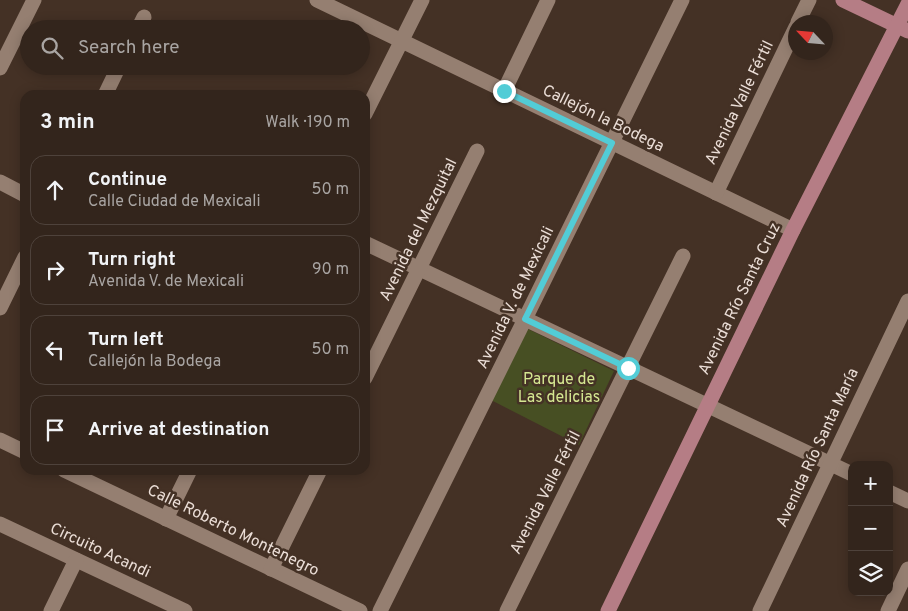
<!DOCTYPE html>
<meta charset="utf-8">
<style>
body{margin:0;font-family:Overpass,sans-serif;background:#3e3129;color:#f1f3f6}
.controls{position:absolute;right:15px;bottom:15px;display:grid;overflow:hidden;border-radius:10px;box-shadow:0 2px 12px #0003}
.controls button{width:45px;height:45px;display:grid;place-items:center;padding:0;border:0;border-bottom:1px solid #4e423b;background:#33251c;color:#f1f3f6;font:25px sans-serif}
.compass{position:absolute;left:788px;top:15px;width:45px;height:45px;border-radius:50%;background:#33251c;box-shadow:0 2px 12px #0003;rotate:296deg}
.stop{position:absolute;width:15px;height:15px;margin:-11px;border:4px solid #52ccd6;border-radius:50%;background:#fff}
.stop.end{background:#52ccd6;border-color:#fff;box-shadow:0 1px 5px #0008}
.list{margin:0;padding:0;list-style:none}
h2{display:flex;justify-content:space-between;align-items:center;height:65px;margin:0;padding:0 20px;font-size:21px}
h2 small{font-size:16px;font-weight:400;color:#a9a5a3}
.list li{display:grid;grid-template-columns:32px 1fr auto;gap:15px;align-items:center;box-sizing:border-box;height:70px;margin:0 10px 10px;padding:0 10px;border:1px solid #4e423b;border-radius:15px}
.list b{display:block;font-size:19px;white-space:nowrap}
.list p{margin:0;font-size:16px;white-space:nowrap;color:#a9a5a3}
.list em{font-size:16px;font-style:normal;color:#a9a5a3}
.icon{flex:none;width:28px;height:28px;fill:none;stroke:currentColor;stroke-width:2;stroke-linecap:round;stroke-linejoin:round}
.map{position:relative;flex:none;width:908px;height:611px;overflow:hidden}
.search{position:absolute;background:#33251c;box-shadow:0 2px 12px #0003;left:20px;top:20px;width:350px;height:55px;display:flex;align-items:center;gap:12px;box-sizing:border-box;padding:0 18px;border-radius:28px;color:#a9a5a3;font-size:19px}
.panel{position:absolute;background:#33251c;box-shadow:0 2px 12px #0003;left:20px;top:90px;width:350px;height:385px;border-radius:15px}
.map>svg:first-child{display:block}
</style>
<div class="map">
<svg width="908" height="611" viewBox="0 0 908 611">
<rect width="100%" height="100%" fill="#443125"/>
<path fill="#474f23" d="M526,328L614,371L579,445L491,400Z"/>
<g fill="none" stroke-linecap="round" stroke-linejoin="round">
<g stroke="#957f71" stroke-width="15">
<path d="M317,0L793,230"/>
<path d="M798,22L809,0"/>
<path d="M138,29L144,17"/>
<path d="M0,68L34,0"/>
<path d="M504,91L548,0"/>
<path d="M105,95L119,66"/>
<path d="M365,114L422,0"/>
<path d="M0,182L25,195"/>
<path d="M716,193L796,27"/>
<path d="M365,243L852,474"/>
<path d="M0,308L25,257"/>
<path d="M365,378L477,151"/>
<path d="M0,440L25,452"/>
<path d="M64,470L360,611"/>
<path d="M889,492L908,501"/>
<path d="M166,519L190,470"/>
<path d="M0,524L185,611"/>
<path d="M271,569L320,470"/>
<path d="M51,611L76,560"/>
<path d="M380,611L525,319L682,0"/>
<path d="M507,611L683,256"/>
<path d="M760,611L908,301"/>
<path d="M888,611L908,569"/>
</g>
<g stroke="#b57d85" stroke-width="15">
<path d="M843,0L908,31"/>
<path d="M608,611L793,230L908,4"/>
</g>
</g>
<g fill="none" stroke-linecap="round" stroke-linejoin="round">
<path stroke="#52ccd6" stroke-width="6" d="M504,91L612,143L525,319L628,368"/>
</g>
<g text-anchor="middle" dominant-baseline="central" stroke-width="5" stroke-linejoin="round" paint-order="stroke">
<g font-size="16" fill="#ebded7" stroke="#443125">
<text transform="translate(740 103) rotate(-64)">Avenida Valle Fértil</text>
<text transform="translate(603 119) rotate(26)">Callejón la Bodega</text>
<text transform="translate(419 230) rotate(-64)">Avenida del Mezquital</text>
<text transform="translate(516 298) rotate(-64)">Avenida V. de Mexicali</text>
<text transform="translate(740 299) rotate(-64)">Avenida Río Santa Cruz</text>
<text transform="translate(818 448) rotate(-65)">Avenida Río Santa María</text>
<text transform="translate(546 493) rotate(-63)">Avenida Valle Fértil</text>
<text transform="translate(233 531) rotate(26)">Calle Roberto Montenegro</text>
<text transform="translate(100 551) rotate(25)">Circuito Acandi</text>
</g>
<g font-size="16" fill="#d5e791" stroke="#443125">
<text x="559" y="380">Parque de<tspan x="559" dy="18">Las delicias</tspan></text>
</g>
</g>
</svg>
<div class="controls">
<button>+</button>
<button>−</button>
<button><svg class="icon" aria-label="layers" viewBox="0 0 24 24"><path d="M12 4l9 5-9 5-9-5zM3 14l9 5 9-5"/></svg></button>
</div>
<svg class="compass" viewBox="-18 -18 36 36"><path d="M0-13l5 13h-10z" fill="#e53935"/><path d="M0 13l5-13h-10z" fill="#a9a5a3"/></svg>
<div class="stop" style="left:628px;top:368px"></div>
<div class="stop end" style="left:504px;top:91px"></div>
<div class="search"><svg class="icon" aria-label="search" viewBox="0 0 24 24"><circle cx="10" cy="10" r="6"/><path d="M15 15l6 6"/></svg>Search here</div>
<section class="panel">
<h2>3 min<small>Walk · 190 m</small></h2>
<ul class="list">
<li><svg class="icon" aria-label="ahead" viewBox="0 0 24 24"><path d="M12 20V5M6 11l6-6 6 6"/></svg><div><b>Continue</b><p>Calle Ciudad de Mexicali</p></div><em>50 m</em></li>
<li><svg class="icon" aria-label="right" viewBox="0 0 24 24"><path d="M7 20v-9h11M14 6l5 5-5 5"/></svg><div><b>Turn right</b><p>Avenida V. de Mexicali</p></div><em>90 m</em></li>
<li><svg class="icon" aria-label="left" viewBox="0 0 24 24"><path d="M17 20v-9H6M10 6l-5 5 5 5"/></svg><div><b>Turn left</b><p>Callejón la Bodega</p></div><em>50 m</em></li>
<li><svg class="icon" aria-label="arrive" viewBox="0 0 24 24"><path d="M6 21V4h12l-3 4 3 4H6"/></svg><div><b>Arrive at destination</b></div></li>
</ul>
</section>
</div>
